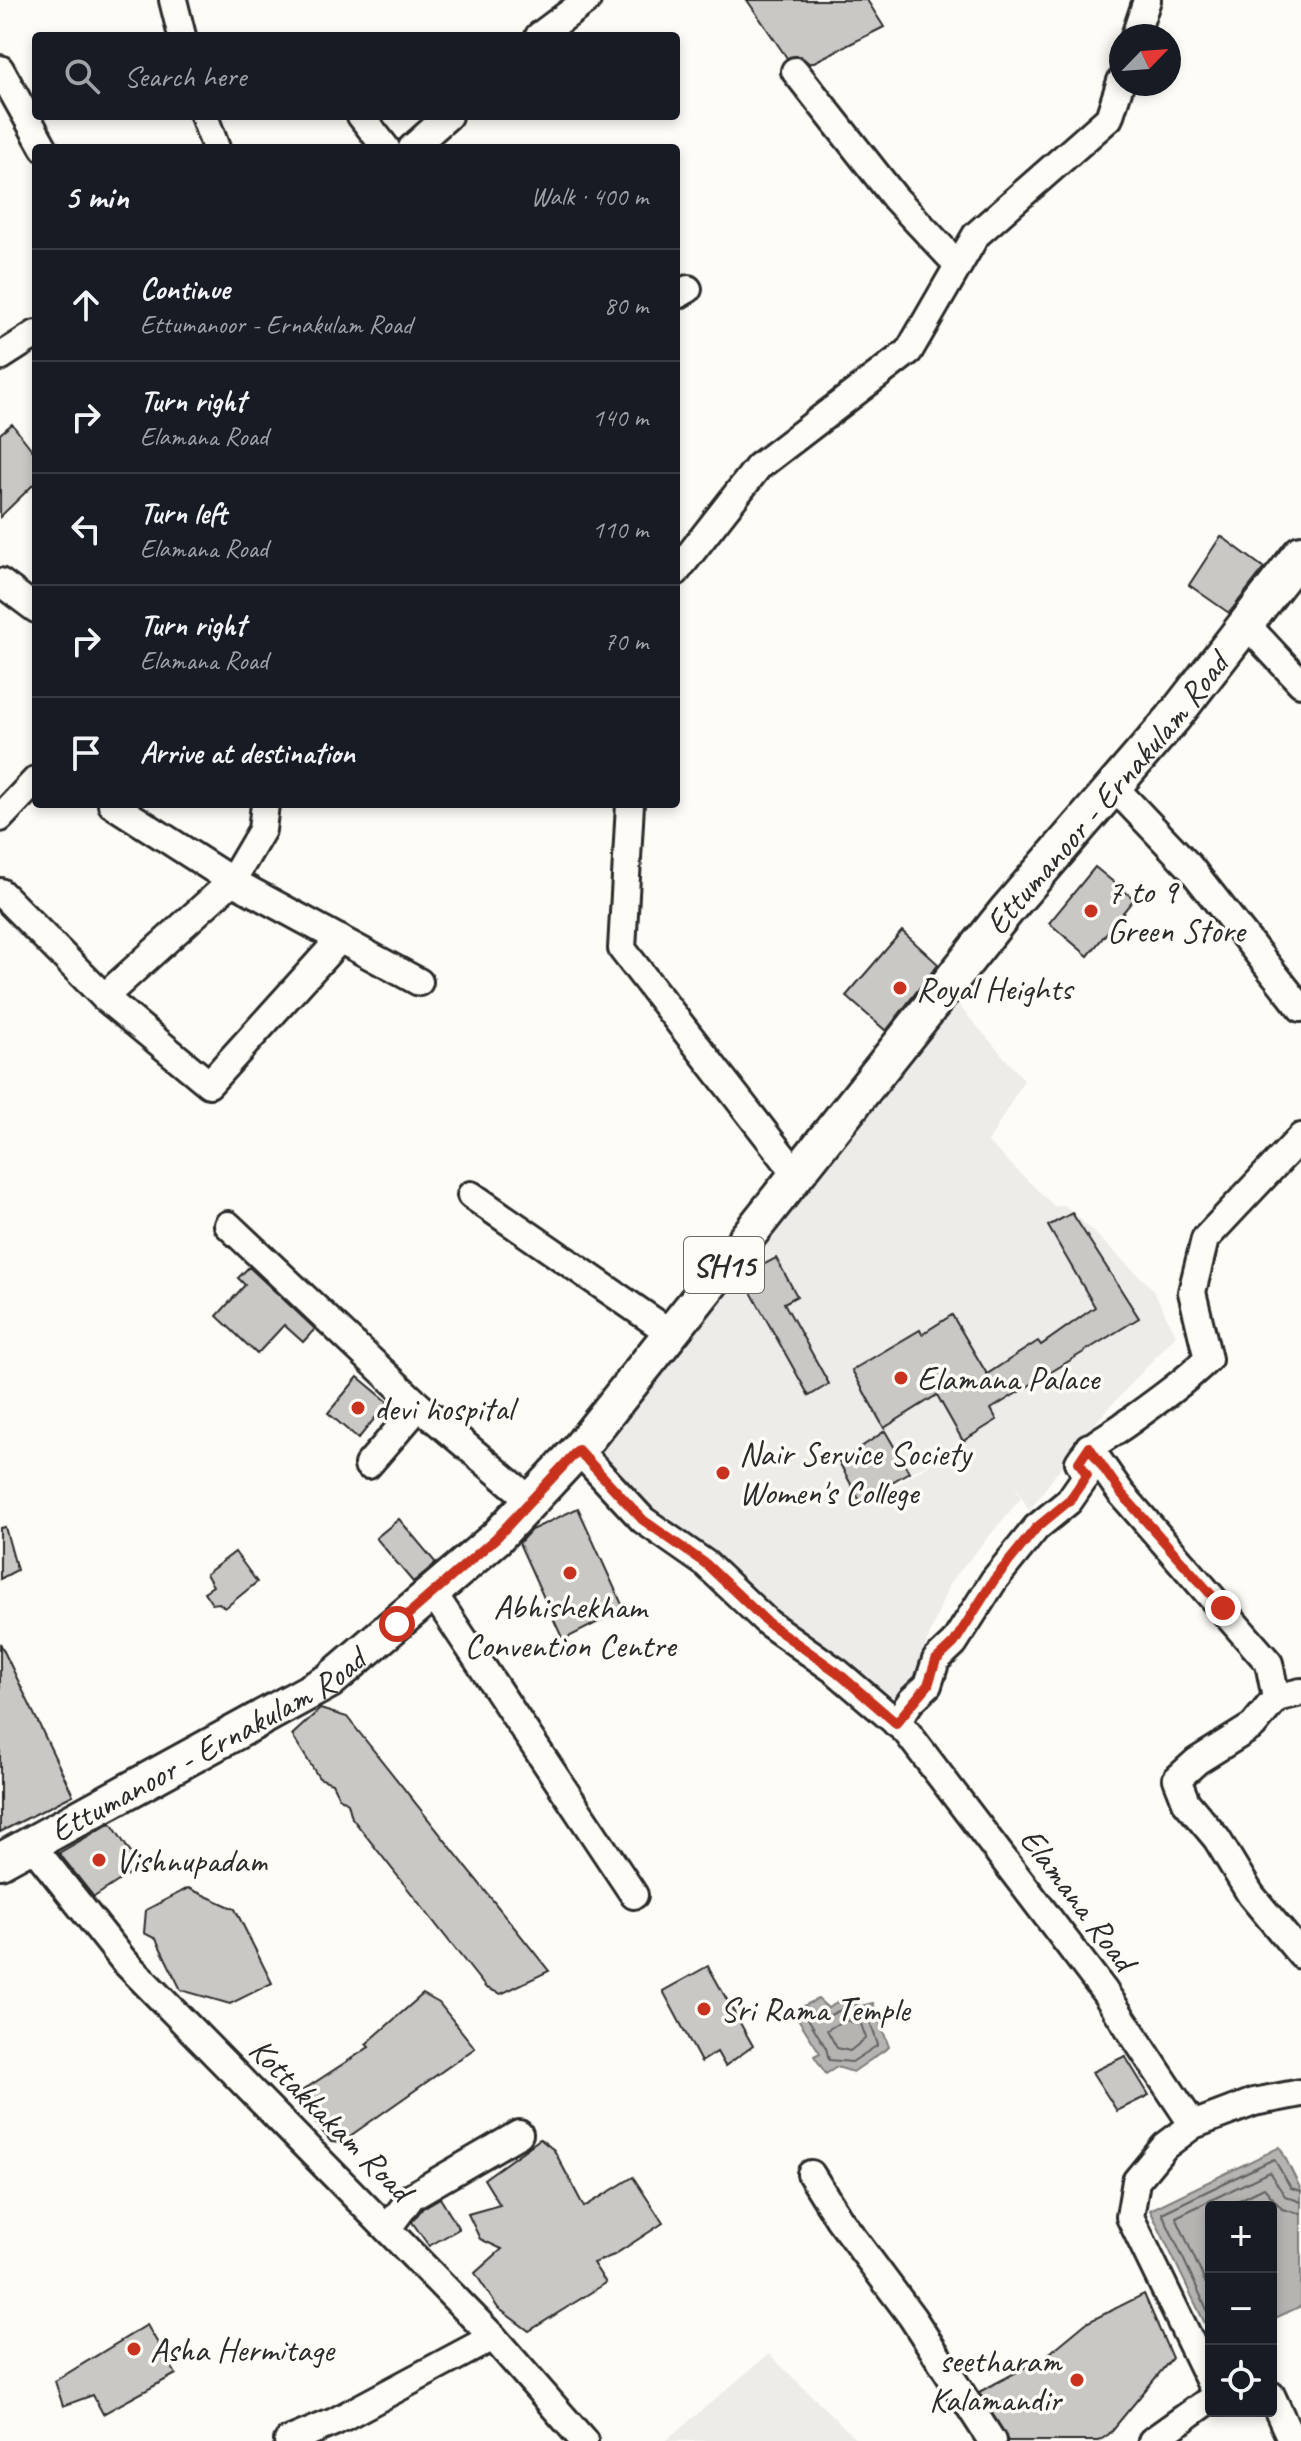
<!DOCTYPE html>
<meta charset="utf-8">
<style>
body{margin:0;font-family:Caveat,sans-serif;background:#242831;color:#f1f3f6}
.controls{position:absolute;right:24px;bottom:24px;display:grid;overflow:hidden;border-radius:8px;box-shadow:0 4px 12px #0003}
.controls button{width:72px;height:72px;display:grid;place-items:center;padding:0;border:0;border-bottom:2px solid #363941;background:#171b24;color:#f1f3f6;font:40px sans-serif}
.compass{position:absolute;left:1109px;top:24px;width:72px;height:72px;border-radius:50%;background:#171b24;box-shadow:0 4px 12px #0003;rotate:65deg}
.stop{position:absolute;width:24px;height:24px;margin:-18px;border:6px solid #c8321e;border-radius:50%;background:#fff}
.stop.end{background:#c8321e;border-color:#fff;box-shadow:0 2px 8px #0008}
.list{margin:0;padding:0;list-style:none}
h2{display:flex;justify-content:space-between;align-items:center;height:104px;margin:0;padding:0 32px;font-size:34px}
h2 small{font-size:26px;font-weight:400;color:#9ea1a6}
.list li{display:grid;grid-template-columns:52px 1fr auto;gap:24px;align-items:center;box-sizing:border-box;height:112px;padding:0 32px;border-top:2px solid #363941}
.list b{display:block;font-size:30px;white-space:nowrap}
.list p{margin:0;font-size:26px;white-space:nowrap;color:#9ea1a6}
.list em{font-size:26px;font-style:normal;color:#9ea1a6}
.icon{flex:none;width:44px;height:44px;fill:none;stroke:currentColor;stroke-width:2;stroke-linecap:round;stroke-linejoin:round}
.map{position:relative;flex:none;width:1301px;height:2441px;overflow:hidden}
.search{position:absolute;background:#171b24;box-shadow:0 4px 12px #0003;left:32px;top:32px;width:648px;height:88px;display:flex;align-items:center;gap:20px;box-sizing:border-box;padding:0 28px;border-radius:8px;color:#9ea1a6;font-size:30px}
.panel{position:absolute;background:#171b24;box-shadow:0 4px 12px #0003;left:32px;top:144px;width:648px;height:664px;border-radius:8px}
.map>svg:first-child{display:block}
</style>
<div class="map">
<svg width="1301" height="2441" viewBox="0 0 1301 2441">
<rect width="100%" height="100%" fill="#fdfcf7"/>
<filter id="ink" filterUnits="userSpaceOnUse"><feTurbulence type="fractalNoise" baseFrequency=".0125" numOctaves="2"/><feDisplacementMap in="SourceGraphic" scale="16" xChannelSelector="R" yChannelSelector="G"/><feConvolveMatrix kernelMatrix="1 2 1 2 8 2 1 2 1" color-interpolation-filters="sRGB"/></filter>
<g filter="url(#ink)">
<g fill="#edece8" fill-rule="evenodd">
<path d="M954,1000L1024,1080L988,1142L1055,1207L1065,1205L1152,1288L1176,1335L1085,1434L1029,1511L1013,1480L1021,1498L949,1584L896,1723L578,1450ZM956,1448L878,1496L865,1499L956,1447Z"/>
<path d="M769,2354L858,2441H665Z"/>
</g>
<g fill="#b5b4b1" stroke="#7e7d7b" stroke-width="2">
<path d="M818,1999L828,2008L842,2000L861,2006L873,2003L889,2047L853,2072L837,2067L826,2074L814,2056L820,2053L793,2011Z"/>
<path d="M1280,2147L1301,2190V2306L1271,2320V2207H1211V2336L1150,2210Z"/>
</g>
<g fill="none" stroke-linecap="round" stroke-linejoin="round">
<g stroke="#626261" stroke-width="2">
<path d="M817,2010L828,2016L843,2009L867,2013L878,2045L852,2062L829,2060L826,2048L807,2017Z"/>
<path d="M844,2020L861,2024L866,2038L850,2051L837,2048L827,2030Z"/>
<path d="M1225,2207L1264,2188L1282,2209L1301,2214"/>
<path d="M1211,2295L1176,2217L1269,2172L1285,2196L1301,2202"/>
<path d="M1211,2318L1162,2213L1274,2159L1291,2188L1301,2191"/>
</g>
</g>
<g fill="#c9c8c4" stroke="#2b2b2b" stroke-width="2">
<path d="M747,0H867L884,27L810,64L800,56L787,58Z"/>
<path d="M12,424L36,455V482L0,517V434Z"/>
<path d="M1221,536L1264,568L1229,613L1189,585Z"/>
<path d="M1095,867L1134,899L1088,956L1049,923Z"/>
<path d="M902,931L938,964L886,1031L846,996Z"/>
<path d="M1072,1213L1139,1318L991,1409L997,1420L963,1441L937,1395L884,1428L852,1370L920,1330L922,1334L952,1315L987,1374L1038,1341L1041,1345L1095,1307L1048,1226Z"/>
<path d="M776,1258L797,1296L784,1303L829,1384L809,1396L742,1276Z"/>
<path d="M249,1267L315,1329L303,1342L284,1325L257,1354L217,1316L245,1285L238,1278Z"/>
<path d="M358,1377L388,1402L358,1439L328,1413Z"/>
<path d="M885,1431L909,1472L860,1501L839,1462Z"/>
<path d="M578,1508L624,1609L563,1640L519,1543L531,1530Z"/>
<path d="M399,1519L436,1563L413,1582L376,1538Z"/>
<path d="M5,1527L17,1570L0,1579V1528Z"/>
<path d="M235,1552L257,1582L225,1608L219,1603L212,1604L204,1592L213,1586L206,1574Z"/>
<path d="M0,1643L73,1795L0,1832Z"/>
<path d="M320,1709L347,1717L549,1971L501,1994L486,1988L352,1818L348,1803L339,1797L332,1783L319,1778L292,1735Z"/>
<path d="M111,1823L140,1867L94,1897L59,1853Z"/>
<path d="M188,1888L235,1909L272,1983L230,2004L181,1990L156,1939L144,1933L146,1910Z"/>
<path d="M708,1966L753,2046L725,2066L717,2052L701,2062L663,1991Z"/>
<path d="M423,1994L439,2003L475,2048L340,2143L331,2142L294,2096L369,2047L366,2044Z"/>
<path d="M1125,2056L1149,2095L1117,2111L1092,2072Z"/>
<path d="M540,2139L554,2150L584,2207L633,2177L663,2223L614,2255L593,2263L606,2283L529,2331L498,2308L475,2273L502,2249L480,2239L468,2214L500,2205L484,2179Z"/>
<path d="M440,2198L459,2229L429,2246L412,2222L423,2208Z"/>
<path d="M1144,2294L1172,2358L1109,2434L1099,2441H1008L979,2392L1045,2357L1086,2323Z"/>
<path d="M147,2325L176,2374L103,2414L93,2395L63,2406L55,2381Z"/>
</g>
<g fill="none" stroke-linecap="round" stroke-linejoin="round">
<defs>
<g id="minor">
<path d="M173,0L182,36"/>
<path d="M539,36L587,0"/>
<path d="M1135,36L1147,0"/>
<path d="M0,69L44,148"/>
<path d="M795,71L895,198L957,264"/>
<path d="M204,116L216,148"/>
<path d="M361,116L386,148"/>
<path d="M412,148L448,116"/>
<path d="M676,296L688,289"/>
<path d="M0,357L36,334"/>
<path d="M676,572L758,467L909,351L976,235L1109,118L1121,81"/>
<path d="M0,582L36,609"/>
<path d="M1246,624L1301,683"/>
<path d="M1113,786L1189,866L1301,1008"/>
<path d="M265,804L262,830L232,881L419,982"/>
<path d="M630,804L622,949L798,1176"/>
<path d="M0,818L36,780"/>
<path d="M0,892L104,997L232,881L112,804"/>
<path d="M104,997L209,1084L340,939"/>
<path d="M471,1195L672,1334"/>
<path d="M228,1225L419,1406L529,1499"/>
<path d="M1089,1447L1121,1493L1269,1663L1276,1698L1253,1726L1197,1761L1177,1779L1186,1802L1217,1839L1251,1895L1301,1955"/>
<path d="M578,1450L643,1520L706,1564L768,1623L837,1672L906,1731L1104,1991L1193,2125"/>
<path d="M368,1465L419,1406"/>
<path d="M433,1593L634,1895"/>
<path d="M1276,1698L1301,1692"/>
<path d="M896,1723L911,1701L928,1685L936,1660L954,1643L994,1580L1036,1528L1069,1501L1087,1475L1079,1462C1090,1444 1106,1438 1123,1426C1152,1405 1182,1384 1208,1359L1192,1292L1205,1239L1301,1137"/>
<path d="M31,1844L124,1961L493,2337L584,2441"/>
<path d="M811,2174L839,2219L912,2317L992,2441"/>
<path d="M388,2228L412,2196L519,2134"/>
<path d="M1211,2384L1130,2217L1136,2181L1165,2146L1193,2125L1254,2102L1301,2093"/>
<path d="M1271,2395L1292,2441"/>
<path d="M288,2441L334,2422L493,2337"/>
<path d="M1152,2441L1211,2399"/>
</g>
<g id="major">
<path id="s1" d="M0,1861L329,1681L496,1538L578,1450L1007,910L1173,718L1301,553"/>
</g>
</defs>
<use href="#minor" stroke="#2b2b2b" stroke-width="32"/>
<use href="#major" stroke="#2b2b2b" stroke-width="40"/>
<use href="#minor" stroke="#fdfcf7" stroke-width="26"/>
<use href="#major" stroke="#fdfcf7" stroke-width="34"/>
</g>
</g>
<g fill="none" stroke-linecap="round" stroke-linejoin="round" filter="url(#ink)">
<path stroke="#c8321e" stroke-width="10" d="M397,1624L496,1538L578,1450L643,1520L706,1564L768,1623L837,1672L896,1723L928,1685L936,1660L954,1643L994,1580L1036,1528L1069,1501L1087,1475L1079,1462L1089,1447L1121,1493L1223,1608"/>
</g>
<g fill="#c8321e" stroke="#fdfcf7" stroke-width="3">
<circle cx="1091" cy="911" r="8"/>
<circle cx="900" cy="988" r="8"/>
<circle cx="901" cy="1378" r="8"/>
<circle cx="358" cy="1408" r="8"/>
<circle cx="723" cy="1473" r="8"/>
<circle cx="570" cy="1573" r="8"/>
<circle cx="99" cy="1860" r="8"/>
<circle cx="704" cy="2009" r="8"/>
<circle cx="134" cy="2349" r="8"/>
<circle cx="1077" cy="2380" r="8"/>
</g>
<g text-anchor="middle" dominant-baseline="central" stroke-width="7" stroke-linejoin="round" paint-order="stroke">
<rect fill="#fdfcf7" stroke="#6a6a68" stroke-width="2" x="684" y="1237" width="80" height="56" rx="6"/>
<g font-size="32" font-weight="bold" fill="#2b2b2b">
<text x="724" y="1265">SH15</text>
</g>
<g font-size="34" fill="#2b2b2b" stroke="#fdfcf7">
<text stroke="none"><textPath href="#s1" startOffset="1558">Ettumanoor - Ernakulam Road</textPath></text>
<text stroke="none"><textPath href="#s1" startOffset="238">Ettumanoor - Ernakulam Road</textPath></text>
<text transform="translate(1078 1899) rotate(53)">Elamana Road</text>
<text transform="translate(331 2119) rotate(45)">Kottakkakam Road</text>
</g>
<g font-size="34" fill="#2b2b2b" stroke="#fdfcf7" text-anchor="start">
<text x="1107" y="891">7 to 9<tspan x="1107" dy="39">Green Store</tspan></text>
<text x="916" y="988">Royal Heights</text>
<text x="917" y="1378">Elamana Palace</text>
<text x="374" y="1408">devi hospital</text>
<text x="739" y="1453">Nair Service Society<tspan x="739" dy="39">Women's College</tspan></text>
<text x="570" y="1606" text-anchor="middle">Abhishekham<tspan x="570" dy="39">Convention Centre</tspan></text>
<text x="115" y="1860">Vishnupadam</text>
<text x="720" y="2009">Sri Rama Temple</text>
<text x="150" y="2349">Asha Hermitage</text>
<text x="1061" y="2360" text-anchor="end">seetharam<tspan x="1061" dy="39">Kalamandir</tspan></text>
</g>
</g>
</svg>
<div class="controls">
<button>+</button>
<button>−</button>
<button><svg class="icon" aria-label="locate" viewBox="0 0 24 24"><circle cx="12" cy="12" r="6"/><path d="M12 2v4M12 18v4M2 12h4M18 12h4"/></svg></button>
</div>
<svg class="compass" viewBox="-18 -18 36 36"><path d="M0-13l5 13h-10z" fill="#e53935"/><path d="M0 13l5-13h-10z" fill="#9ea1a6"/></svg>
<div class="stop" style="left:397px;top:1624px"></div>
<div class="stop end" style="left:1223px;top:1608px"></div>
<div class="search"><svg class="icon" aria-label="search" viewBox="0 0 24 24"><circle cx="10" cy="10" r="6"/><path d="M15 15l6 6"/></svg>Search here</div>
<section class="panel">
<h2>5 min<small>Walk · 400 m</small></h2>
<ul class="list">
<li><svg class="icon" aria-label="ahead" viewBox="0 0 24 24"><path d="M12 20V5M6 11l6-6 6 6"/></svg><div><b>Continue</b><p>Ettumanoor - Ernakulam Road</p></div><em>80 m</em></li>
<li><svg class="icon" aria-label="right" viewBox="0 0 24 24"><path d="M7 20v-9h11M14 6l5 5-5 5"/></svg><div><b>Turn right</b><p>Elamana Road</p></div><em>140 m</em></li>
<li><svg class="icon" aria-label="left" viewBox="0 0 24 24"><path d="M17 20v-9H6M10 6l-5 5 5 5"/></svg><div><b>Turn left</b><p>Elamana Road</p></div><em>110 m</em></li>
<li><svg class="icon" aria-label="right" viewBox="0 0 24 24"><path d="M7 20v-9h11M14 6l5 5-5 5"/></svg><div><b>Turn right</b><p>Elamana Road</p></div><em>70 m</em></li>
<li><svg class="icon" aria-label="arrive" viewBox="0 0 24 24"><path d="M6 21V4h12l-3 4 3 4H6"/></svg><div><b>Arrive at destination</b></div></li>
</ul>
</section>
</div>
